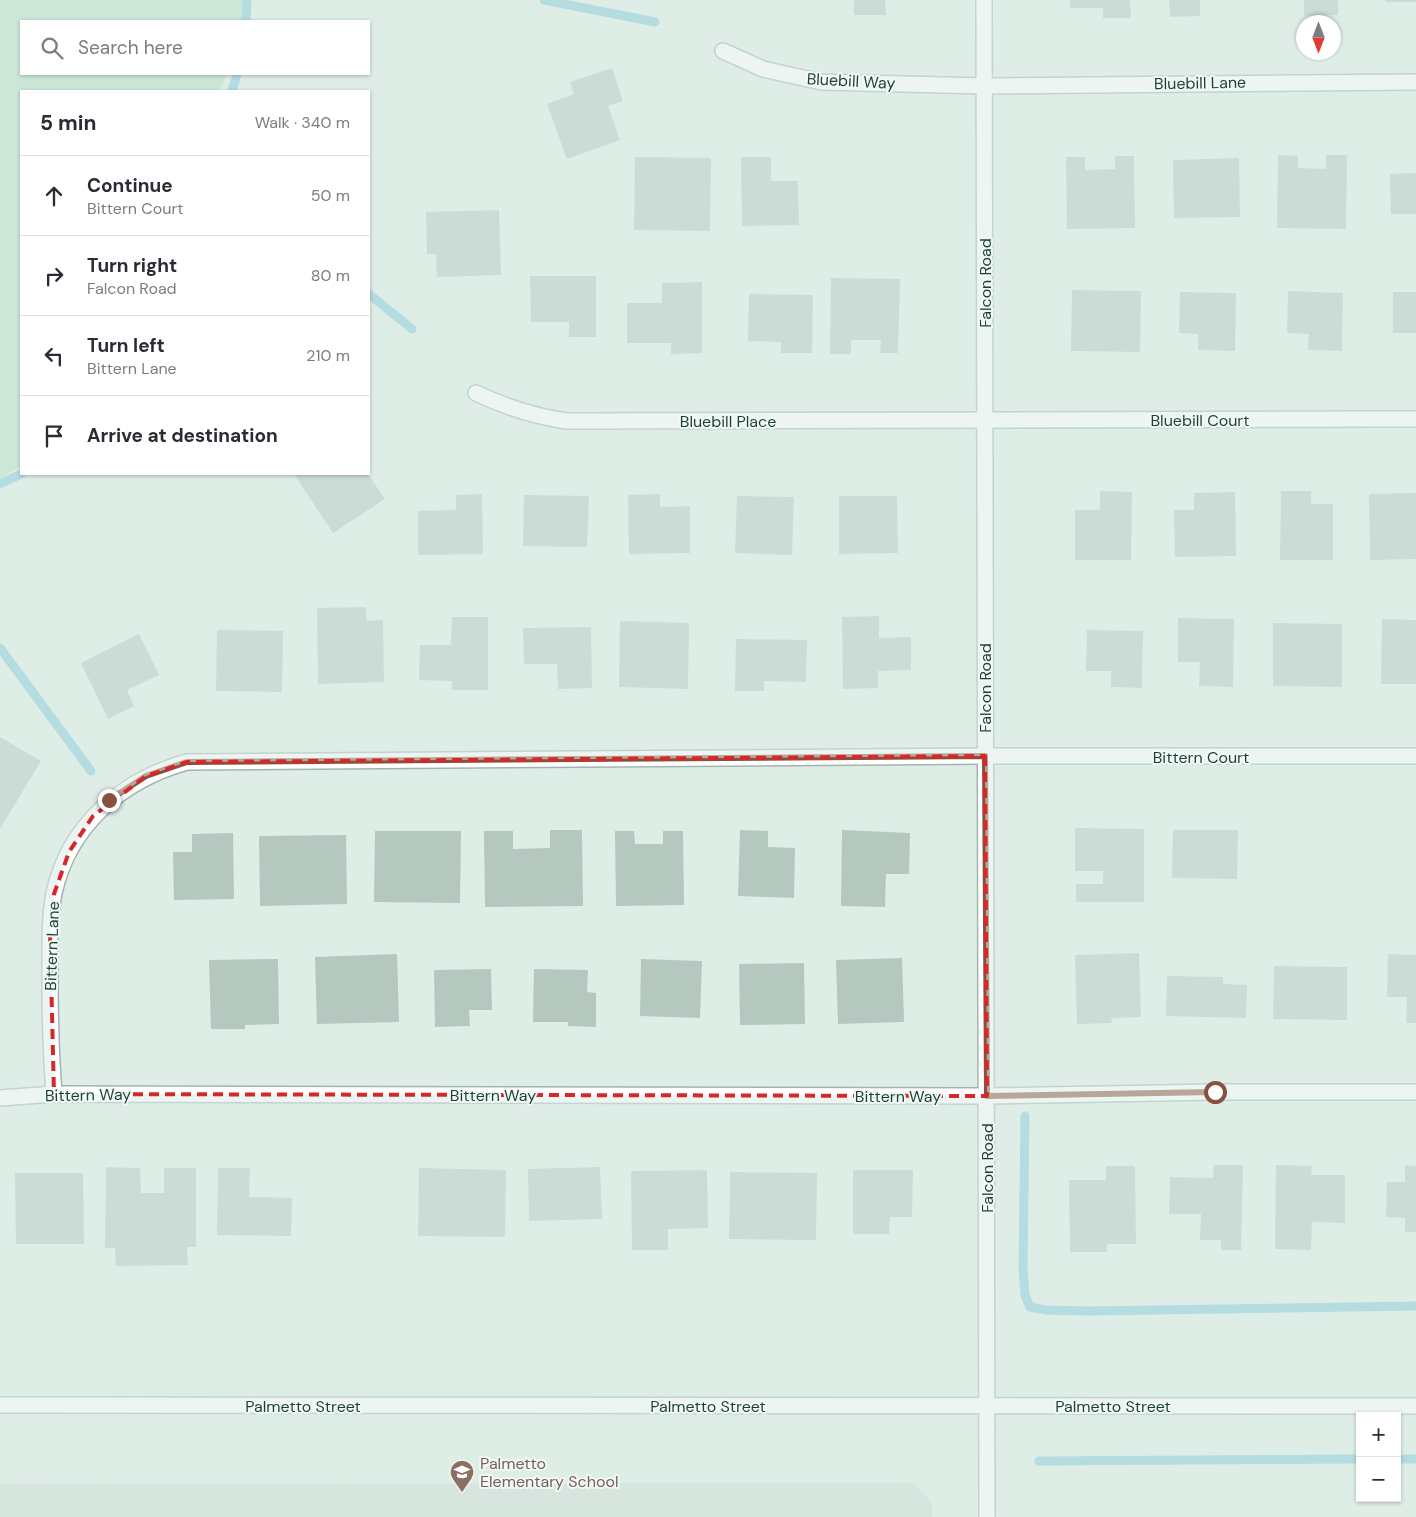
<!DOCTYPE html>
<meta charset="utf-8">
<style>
body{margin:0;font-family:"DM Sans",sans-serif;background:#f2f2f3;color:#2b2b33}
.controls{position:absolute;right:15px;bottom:15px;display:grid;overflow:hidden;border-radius:0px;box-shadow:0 1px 4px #0004}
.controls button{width:45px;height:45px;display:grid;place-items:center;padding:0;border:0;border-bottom:1px solid #e1e1e2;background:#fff;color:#2b2b33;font:25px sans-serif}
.compass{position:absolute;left:1296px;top:15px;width:45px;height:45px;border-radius:50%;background:#fff;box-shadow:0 1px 4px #0004;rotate:180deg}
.stop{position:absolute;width:15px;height:15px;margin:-11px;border:4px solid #8a503e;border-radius:50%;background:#fff}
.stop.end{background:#8a503e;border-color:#fff;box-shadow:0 1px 5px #0008}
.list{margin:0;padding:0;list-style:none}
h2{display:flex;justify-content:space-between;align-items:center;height:65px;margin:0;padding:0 20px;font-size:21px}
h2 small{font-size:16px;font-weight:400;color:#7c7c81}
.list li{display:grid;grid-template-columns:32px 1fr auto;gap:15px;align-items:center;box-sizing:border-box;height:80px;padding:0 20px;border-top:1px solid #e1e1e2}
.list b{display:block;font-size:19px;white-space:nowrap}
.list p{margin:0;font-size:16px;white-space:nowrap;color:#7c7c81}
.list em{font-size:16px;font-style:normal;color:#7c7c81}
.icon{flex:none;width:28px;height:28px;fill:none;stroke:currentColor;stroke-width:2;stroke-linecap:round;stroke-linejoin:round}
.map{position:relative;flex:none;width:1416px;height:1517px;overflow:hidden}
.search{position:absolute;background:#fff;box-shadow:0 1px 4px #0004;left:20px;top:20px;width:350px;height:55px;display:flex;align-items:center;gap:12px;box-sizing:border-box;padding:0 18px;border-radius:0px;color:#7c7c81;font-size:19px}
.panel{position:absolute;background:#fff;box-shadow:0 1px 4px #0004;left:20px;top:90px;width:350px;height:385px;border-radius:0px}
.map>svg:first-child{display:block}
</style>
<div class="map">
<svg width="1416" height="1517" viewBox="0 0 1416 1517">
<rect width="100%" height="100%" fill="#dfede7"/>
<path fill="#cdddd6" d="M914,1483L932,1503V1517H0V1484Z"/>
<path fill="#b5e1c3" d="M0,0H244L242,21H21V74H227L219,91H21V466L0,479Z"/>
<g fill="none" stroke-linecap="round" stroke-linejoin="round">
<g stroke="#80c8d9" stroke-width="9">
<path d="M544,0L655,22"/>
<path d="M246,21L247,0"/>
<path d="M232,91L237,74"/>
<path d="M369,294L412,329"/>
<path d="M0,484L21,474"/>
<path d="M0,648L91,771"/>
<path d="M1025,1116L1023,1270L1025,1295L1030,1307L1046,1310L1088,1311L1416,1306"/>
<path d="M1397,1459H1416"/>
<path d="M1039,1461L1360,1459"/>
</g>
</g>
<g fill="#b4c8c0">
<path d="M854,0H885L886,15H854Z"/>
<path d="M1070,0H1130L1131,18H1103V8H1070Z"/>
<path d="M1169,0H1200V16L1170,17Z"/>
<path d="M1304,0H1338V15L1304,16Z"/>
<rect x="1385" y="0" width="31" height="2"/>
<path d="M612,68L623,101L608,106L620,140L567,159L547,104L574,94L570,82Z"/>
<path d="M1278,155L1298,156V168L1326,169V155H1347L1346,229L1277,228Z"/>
<path d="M1115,156H1134L1135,228L1067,229L1066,157H1085V170L1115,169Z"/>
<path d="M635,157L711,158L710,231L634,230Z"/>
<path d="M741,157H771V181H798L799,225L742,226Z"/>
<path d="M1239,158L1240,217L1174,218L1173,160Z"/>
<path d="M1416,173V214H1391L1390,174Z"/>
<path d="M499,210L501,275L437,277L436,254H427L426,212Z"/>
<path d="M530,276H596V337H569V322H531Z"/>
<path d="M831,278L900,279L898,353H880L881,340H851V354H830Z"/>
<path d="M702,282V353L671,354V343H627V303H662V283Z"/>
<path d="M1072,290L1141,291L1140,352L1071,351Z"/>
<path d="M1288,291L1343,293L1342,351L1308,350L1309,334L1287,333Z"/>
<path d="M1180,292L1236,293L1235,351L1198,350V334L1179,333Z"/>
<rect x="1393" y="292" width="23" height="41"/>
<path d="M749,294L813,295L812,353H781V342L748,341Z"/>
<path d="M294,474H368L385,499L333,533Z"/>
<path d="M1100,491L1132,492L1131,560H1075V510H1100Z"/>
<path d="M1281,491H1311V504H1333V560H1280Z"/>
<path d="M1235,492L1236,556L1175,557L1174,510H1194V493Z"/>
<path d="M1416,493V559L1370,560L1369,494Z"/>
<path d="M482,494L483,554L418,555V511L456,510V495Z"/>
<path d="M660,494V507L690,506V553L629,554L628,495Z"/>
<path d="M524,495L589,496L587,547L523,546Z"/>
<path d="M737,496L794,497L792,555L735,553Z"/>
<path d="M839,496H897L898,553L839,554Z"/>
<path d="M366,607L367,621L383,620L384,682L318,684L317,608Z"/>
<path d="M879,616V638L911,637V670L878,671V688L843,689L842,617Z"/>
<path d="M452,617H488V690H452V681L419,680L420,645H451Z"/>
<path d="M1178,618L1234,619L1233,687L1199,686L1200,662H1178Z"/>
<path d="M1382,619L1416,620V684H1381Z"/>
<path d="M620,621L689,623L688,689L619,687Z"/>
<path d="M1273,623L1342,624V687L1273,686Z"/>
<path d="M591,627L592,688L558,689L557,664H524L523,628Z"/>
<path d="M217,630L283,631L282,692L216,691Z"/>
<path d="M1087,630L1143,631L1142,688L1111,687V671H1086Z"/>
<path d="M139,634L159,675L127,690L134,706L108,719L81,663Z"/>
<path d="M736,639L807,640L806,682L764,681V691H735Z"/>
<path d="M0,737L41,761L0,829Z"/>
<path d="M1075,828L1144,829V902H1076V884H1103V871H1075Z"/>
<path d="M550,830H582L583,906L485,907L484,831H513V849L550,848Z"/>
<path d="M740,830L768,831V847L795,848L794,898L738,896Z"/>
<path d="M842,830L910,833L909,874H886L885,907L841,906Z"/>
<path d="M1173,830H1238L1237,879L1172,878Z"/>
<path d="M375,831H461L460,903L374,902Z"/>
<path d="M615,831H634L635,844H663V831H683L684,905L616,906Z"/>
<path d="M233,833L234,899L174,900L173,852H192V834Z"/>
<path d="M346,835L347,904L260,906L259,836Z"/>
<path d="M1139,953L1141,1017L1111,1018L1112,1023L1077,1024L1075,955Z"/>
<path d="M397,954L399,1022L317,1024L315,957Z"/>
<path d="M1388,954L1416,955V1023H1406L1407,997H1387Z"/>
<path d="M902,958L904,1022L838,1024L836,960Z"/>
<path d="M278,959L279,1024L245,1025V1029H211L209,960Z"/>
<path d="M641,959L702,961L700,1018L640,1016Z"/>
<path d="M804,963L805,1024L740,1025L739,964Z"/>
<path d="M1274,966L1347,967V1020L1273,1019Z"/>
<path d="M491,969L492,1010H469L470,1026L435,1027L434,970Z"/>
<path d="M534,969L588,970L587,992L596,993V1027L568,1026V1022H533Z"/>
<path d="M1167,976L1223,977V984L1247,985L1246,1018L1166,1016Z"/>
<path d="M1214,1165H1243L1241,1250H1221V1240H1200L1201,1214H1169L1170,1177L1213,1178Z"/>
<path d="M1276,1165L1312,1166L1311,1175H1345V1223L1312,1222L1311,1250L1275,1249Z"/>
<path d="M1405,1165L1416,1166V1232H1405V1218L1386,1217L1387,1182H1405Z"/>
<path d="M1106,1166H1135L1136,1244H1107V1252H1070L1069,1180H1106Z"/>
<path d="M106,1167L140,1168L141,1193H164V1168H196V1247H187L188,1265L116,1266L115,1248H105Z"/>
<path d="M600,1167L602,1219L529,1221L528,1169Z"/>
<path d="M218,1168H250L249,1197L292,1198L291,1236L217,1235Z"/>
<path d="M419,1168L506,1170L505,1237L418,1236Z"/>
<path d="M707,1170L708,1228L668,1229V1250H632L631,1171Z"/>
<path d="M853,1170H913L912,1217H890L889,1234H853Z"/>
<path d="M730,1172L817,1173L816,1240L729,1239Z"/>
<path d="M15,1173H83L84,1244H16Z"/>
</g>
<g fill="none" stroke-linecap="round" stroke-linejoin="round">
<defs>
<g id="minor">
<path d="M723,51L763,69L821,82L985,86L1416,82"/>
<path d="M476,393C505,407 534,416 566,421L1416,419"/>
<path d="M54,1094C51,1055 50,1016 50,976C50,949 49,920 54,893C69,825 122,780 187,762L985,756H1416"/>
<path d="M0,1098L54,1094L987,1096L1215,1092H1416"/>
</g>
<path id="tertiary" d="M984,0L987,1517"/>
<path id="secondary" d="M0,1405L1416,1406"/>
</defs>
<use href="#minor" stroke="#a1b5af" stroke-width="18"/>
<use href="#tertiary" stroke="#a1b5af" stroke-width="18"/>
<use href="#secondary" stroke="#9cbab0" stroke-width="18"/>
<use href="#minor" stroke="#fff" stroke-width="15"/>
<use href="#tertiary" stroke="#fff" stroke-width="15"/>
<use href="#secondary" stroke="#fff" stroke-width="15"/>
</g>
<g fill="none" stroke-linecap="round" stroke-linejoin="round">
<path stroke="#8a503e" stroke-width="6" d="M109,800L146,776L187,762L985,756L987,1096L1215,1092"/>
</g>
<path d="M0 0H1416V1517H0ZM985,756L987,1096L54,1094L50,933L54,894L69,852L93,816L146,776L187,762Z" fill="#dfede7" fill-opacity=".55" fill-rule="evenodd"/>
<path fill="none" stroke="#d62828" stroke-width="4" stroke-dasharray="10 6" stroke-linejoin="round" d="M985,756L987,1096L54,1094L50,933L54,894L69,852L93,816L146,776L187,762Z"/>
<defs>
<symbol id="school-pin" viewBox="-11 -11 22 30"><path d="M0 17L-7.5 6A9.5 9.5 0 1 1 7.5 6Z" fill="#8d6e63" stroke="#f0f9f5"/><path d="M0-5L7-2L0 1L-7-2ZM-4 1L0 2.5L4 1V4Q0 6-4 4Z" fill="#fff"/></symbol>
</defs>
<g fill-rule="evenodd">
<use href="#school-pin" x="448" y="1458" width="28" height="38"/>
</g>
<g text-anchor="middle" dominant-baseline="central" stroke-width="4" stroke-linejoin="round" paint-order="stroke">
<g font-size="16" fill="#1e3f37" stroke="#f0f9f5">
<text transform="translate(851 81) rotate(3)">Bluebill Way</text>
<text transform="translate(1200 83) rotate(-1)">Bluebill Lane</text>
<text transform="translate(985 283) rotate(-90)">Falcon Road</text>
<text x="1200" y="420">Bluebill Court</text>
<text x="728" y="421">Bluebill Place</text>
<text transform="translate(985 688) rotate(-90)">Falcon Road</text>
<text x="1201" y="757">Bittern Court</text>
<text transform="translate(52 946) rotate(-88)">Bittern Lane</text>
<text transform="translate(88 1095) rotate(-1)">Bittern Way</text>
<text x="493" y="1095">Bittern Way</text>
<text x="898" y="1096">Bittern Way</text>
<text transform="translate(987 1168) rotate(-90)">Falcon Road</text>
<text x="303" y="1406">Palmetto Street</text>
<text x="708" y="1406">Palmetto Street</text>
<text x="1113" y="1406">Palmetto Street</text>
</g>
<g font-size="16" fill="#785e54" stroke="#f0f9f5" text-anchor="start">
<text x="480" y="1463">Palmetto<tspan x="480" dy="18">Elementary School</tspan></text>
</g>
</g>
</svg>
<div class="controls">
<button>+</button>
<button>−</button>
</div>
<svg class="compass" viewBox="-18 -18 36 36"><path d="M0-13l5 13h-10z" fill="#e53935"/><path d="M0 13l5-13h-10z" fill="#7c7c81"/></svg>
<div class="stop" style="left:1215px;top:1092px"></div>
<div class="stop end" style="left:109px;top:800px"></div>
<div class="search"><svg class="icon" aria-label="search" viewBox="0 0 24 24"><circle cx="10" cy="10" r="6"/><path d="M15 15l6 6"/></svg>Search here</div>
<section class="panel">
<h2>5 min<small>Walk · 340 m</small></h2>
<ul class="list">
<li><svg class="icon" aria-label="ahead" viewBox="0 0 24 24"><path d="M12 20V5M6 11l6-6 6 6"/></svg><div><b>Continue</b><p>Bittern Court</p></div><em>50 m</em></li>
<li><svg class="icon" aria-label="right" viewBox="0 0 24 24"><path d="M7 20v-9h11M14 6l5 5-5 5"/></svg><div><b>Turn right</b><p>Falcon Road</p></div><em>80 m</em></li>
<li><svg class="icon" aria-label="left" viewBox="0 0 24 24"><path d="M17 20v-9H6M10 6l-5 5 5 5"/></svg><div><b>Turn left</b><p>Bittern Lane</p></div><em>210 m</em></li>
<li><svg class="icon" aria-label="arrive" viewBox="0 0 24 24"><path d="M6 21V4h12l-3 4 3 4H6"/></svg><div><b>Arrive at destination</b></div></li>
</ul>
</section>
</div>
